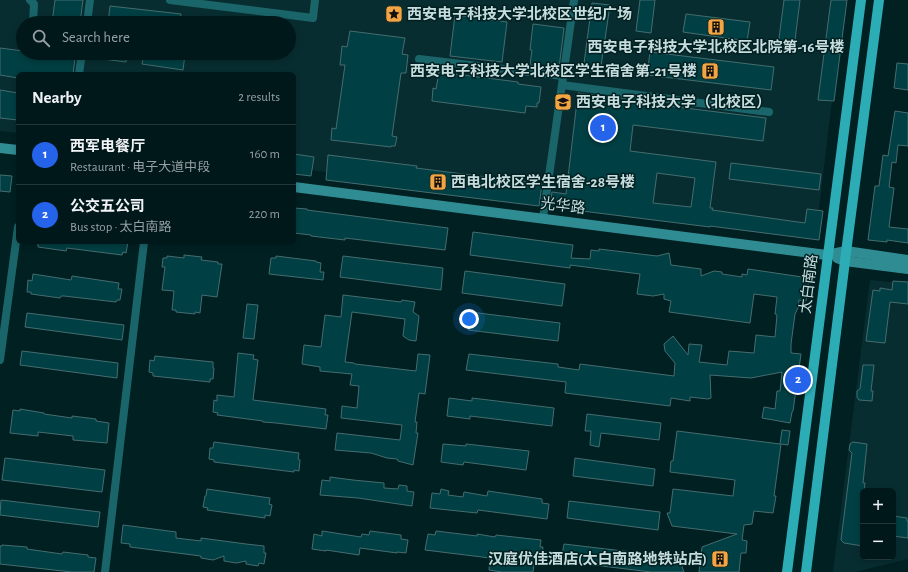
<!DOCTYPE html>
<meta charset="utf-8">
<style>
body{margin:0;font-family:"Alegreya Sans","Noto Sans SC",sans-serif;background:#0f2527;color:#f1f3f6}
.controls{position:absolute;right:12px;bottom:12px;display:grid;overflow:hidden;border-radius:6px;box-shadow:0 2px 6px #0003}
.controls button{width:36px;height:36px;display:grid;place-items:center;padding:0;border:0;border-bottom:1px solid #233739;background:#01181a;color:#f1f3f6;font:20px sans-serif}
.you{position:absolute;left:469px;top:319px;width:14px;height:14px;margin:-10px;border:3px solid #fff;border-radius:50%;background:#1a73e8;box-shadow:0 0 0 6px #1a73e833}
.badge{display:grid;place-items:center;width:26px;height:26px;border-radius:50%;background:#2563eb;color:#fff;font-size:13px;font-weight:700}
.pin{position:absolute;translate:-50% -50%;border:2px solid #fff;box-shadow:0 1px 4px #0006}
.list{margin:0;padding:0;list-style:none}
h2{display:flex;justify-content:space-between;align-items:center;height:52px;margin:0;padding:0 16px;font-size:17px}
h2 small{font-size:13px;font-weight:400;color:#96a0a2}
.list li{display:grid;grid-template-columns:26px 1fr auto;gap:12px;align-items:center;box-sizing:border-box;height:60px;padding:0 16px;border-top:1px solid #233739}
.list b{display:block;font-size:15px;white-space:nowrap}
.list p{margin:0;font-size:13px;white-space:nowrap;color:#96a0a2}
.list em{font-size:13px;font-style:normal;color:#96a0a2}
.icon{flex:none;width:22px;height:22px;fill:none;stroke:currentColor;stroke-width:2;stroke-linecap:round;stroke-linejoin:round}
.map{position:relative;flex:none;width:908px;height:572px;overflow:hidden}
.search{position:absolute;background:#01181a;box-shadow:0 2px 6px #0003;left:16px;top:16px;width:280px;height:44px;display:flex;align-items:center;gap:10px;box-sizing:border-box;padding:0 14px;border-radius:22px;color:#96a0a2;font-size:15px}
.panel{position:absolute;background:#01181a;box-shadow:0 2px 6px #0003;left:16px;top:72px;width:280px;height:172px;border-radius:6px}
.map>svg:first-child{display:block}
</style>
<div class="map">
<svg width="908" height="572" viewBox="0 0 908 572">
<rect width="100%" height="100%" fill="#012022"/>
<g fill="#082d30" fill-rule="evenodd">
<path d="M0,0H844L816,234L294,168V74H18V133L0,131ZM23,23H289V53H23Z"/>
<path d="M870,280L908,284V559L855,572H833ZM863,491H893V557H863Z"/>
</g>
<g fill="#003f43" stroke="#456d70" fill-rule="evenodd">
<path d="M55,0H83L80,23H52Z"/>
<path d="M640,0H655L651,33L636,31Z"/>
<path d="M784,0H800L794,48L778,46Z"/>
<path d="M831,0H847L834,101L818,100Z"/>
<path d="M592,3L610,5L600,73L583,71Z"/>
<path d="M110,6L181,14L180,23H108Z"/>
<path d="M686,14L750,22L747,41L683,32Z"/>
<path d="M455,15L507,22L502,62L450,56Z"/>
<path d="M533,24L564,28L559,68L530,65L532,50H530Z"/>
<path d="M350,31L405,38L402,54L408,55L406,73H401L392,136L397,137L395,146H391V147L331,140L332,128L336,129L345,65H340L342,46L347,47Z"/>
<path d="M0,48L23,51V53H38L75,58L73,74H18V78L0,75Z"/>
<path d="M650,52L774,67L771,90L647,75Z"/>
<path d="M95,53H127L126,62L95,58Z"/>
<path d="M144,53H179L185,54L183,70L142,64Z"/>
<path d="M897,63L908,64V90L894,88Z"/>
<path d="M439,72L518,82V84L541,87L539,103H537V107L526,106L525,113L432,101L433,88L436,89Z"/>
<path d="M0,90L18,93V120L0,118Z"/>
<path d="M578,93L636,100V102L766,118L763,141L633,125L630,151L716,162L710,208H713L712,210L805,223L807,209L823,211L819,240L710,226V227L550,207L552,192L566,194ZM657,173L695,178L691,207L653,203Z"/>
<path d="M895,111L908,113V146L898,145L896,163L892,162L889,187L894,188L889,227L908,229V243L887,240V242L868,240L875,186H879L883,155L888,156Z"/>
<path d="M294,154L314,157L311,176L294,174Z"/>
<path d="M328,155L417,166L416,168L542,184L539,206L326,180Z"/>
<path d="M731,163L821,174L819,190L729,179Z"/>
<path d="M0,175L12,176L10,192L0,191Z"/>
<path d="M294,208L307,209V210L448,228L445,250L345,238V240L311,236V235L294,233Z"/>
<path d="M473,232L573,245L571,258L590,259L591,250L599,251V249L657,256L669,253L671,265L701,269V276L714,271L722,272V274L742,277V274L747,275L748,269L809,278L806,301L799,300L798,308L795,314L791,344V353L801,354L793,411L792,412L790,423L762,418L764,407L775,409L777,391H780L782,372L751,378L710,375L711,398L708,399L690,397V401L671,398L670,406L565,393L566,382L466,370L469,354L558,364V367L579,370L580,364L674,376L675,363L665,351L664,344L673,336L688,355L689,344L702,345L699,362L727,365L729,351L754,353L756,335L775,337L777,315L775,314L777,297L754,294L750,323L669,312L671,301L664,299V294L653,296L637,294L640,274L570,265V268L470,255Z"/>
<path d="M38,242H128L126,253L123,252L122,255L67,248L66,251L38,247Z"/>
<path d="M184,255L202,257L201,260L218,262V264H222L217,297L202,295L200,313L195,312V314L176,312V310H172L174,291L162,290L165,267H162L163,258H167V256L184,258Z"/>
<path d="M276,256L316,261V262L321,263L320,272H324L323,280L269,274L271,258H276Z"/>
<path d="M343,256L443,268L441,290L340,277Z"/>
<path d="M465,271L565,284L562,306L462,293Z"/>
<path d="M33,274L71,280L72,276L119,283L118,289H122L120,300H117L116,302L64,296H61L60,298L31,294V292H27L28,280L32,281Z"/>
<path d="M893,281L908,282V304L890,302L885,343L866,341L873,290L880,291V288L892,290Z"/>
<path d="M343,295L401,302L402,300L415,302L413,312L419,316L416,341L409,340L403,336L405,319L352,312L345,362L354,363L355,364L416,371L418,354L430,355L425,394L419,393L415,422H417L416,433H418L413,465L398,461L397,459L387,458L371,453L335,450L337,433L400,440L402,425L341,418L342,406L357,408L359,386L350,385L352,374L320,371V367L302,364L304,345L321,347L325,315L341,317Z"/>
<path d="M247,304L258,305L254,339L243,338Z"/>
<path d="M470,312L560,323L558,341L468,330Z"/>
<path d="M27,313L124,325L122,340L25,327Z"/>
<path d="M22,351L118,363L117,378L20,365Z"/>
<path d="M238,353L254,355L253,359L258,360L253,400L326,409L325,415H328L326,429L276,423L263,422V421L217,415L218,413L213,412L214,400L217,401V395L234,397Z"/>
<path d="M155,356L213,362V368H214L213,379H210V382L153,376V373L149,372L150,360L154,361Z"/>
<path d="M863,365H874L871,391H873L872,401L859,400L857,397V391L860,389Z"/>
<path d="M449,398L472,401V398L554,408L552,426L470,416V419L447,416Z"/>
<path d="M20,409L44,413V414L72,418V416L96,419V421L109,423L107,443L73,440V436L38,432V436L10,433L13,410L20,411Z"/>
<path d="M587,414L661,423L659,440L601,433L599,447L590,445L591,431H585Z"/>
<path d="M782,430L790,431L788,445L781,444L774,496H776L773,513L754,511L752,524L744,525L742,540L747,541L746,553H741L739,572H699L702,547L737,534L672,526L667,513H670L673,489L733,496L735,480L670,472L671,461H673L677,431L780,444Z"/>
<path d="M214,442L299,453L298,459L300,460L299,471L294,470V472L214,462V460L209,459L210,448H213Z"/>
<path d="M853,442L867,444L863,483H865L864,491H863V546L844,543L841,540L852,453L849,450L850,444Z"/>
<path d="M443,444L466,446V444L529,451L526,470L464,462L463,465L441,462Z"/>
<path d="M5,458L105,470L102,492L2,480Z"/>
<path d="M575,458L655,469L653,486L573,476Z"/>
<path d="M330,477L353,480L384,483V488L398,489L399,485L407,486V491L414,492L412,506L358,498L320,495L322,480L330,481Z"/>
<path d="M207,489L270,498L269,504L272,505L270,516L265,515V518L207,510L208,508L203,507L205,496H206Z"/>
<path d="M441,489L449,491L448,495L463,497L464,492L487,496L488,491L542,499V503L549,504L547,519L478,510L477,513L430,508L432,493L440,494Z"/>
<path d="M1,500L100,512L98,527L0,515Z"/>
<path d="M569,501L660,512L658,530L567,518Z"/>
<path d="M893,516L907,518V521H908V538L893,536Z"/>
<path d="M123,525L176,532V538L201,541V538L246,544L264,546V553H266L264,564L259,563L258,566L246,564V561L236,563L224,561V556L213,560L201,558V556L130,547V544L121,543Z"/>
<path d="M322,531L361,537L362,534L369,535L370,531L401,535V539L408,540L406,553L397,552V553L360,548L359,555L326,550V551L312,549L314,534L322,536Z"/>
<path d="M436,531L477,536V534L495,537L496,535L541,540L540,547H543L542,558H535L533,572H502L489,570L490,558L425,550L428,534L435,535Z"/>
<path d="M564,544L657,555L656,561L678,556L684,572H651L561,561Z"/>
<path d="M2,545L27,547V549L62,554L63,552L88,555V557L96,558L94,572H72L0,564V546H2Z"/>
</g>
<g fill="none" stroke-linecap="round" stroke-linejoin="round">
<g stroke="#1a656a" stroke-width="8">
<path d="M30,0L34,4L33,23"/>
<path d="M170,0L313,18L315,0"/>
<path d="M87,23L90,0"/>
<path d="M419,59L563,76"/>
<path d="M79,74L82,53"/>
<path d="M562,85L769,112"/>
<path d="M543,218L574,0"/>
<path d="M0,360L18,227"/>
<path d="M105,572L144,242"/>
</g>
<g stroke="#308c93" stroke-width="10">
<path d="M0,148L18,150"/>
<path d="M294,187L827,255L846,251L908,260"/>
<path d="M837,258L845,261L908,269"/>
</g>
<g stroke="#2cacb5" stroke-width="10">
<path d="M787,572L861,0"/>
<path d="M806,572L848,237L879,0"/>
</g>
</g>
<defs>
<symbol id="sight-square" viewBox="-11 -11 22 22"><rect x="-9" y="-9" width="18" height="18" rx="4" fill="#f3a443" stroke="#012022"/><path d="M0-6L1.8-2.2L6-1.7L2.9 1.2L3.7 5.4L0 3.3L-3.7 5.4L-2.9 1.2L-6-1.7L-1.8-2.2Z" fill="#111"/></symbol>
<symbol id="building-square" viewBox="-11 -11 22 22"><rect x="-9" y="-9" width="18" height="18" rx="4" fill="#f3a443" stroke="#012022"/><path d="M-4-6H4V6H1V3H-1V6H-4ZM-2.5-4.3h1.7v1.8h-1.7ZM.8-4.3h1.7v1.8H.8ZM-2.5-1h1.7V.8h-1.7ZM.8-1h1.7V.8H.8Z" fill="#111"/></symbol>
<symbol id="university-square" viewBox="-11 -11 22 22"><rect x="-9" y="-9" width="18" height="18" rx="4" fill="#f3a443" stroke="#012022"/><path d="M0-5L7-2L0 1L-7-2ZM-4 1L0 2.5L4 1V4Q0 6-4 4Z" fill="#111"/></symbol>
</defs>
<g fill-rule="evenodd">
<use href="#sight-square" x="384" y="4" width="20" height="20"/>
<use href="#building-square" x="706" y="17" width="20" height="20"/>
<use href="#building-square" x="700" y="61" width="20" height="20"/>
<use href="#university-square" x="553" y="92" width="20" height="20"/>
<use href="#building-square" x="428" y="172" width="20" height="20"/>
<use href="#building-square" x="710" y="549" width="20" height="20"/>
</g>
<g text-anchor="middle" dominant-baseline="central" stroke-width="3" stroke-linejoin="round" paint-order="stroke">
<g font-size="15" font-weight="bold" fill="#c7dcdd" stroke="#012022" text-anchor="start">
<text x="407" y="14">西安电子科技大学北校区世纪广场</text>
<text x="716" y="47" text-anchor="middle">西安电子科技大学北校区北院第-16号楼</text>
<text x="697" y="71" text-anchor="end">西安电子科技大学北校区学生宿舍第-21号楼</text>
<text x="576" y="102">西安电子科技大学（北校区）</text>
<text x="451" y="182">西电北校区学生宿舍-28号楼</text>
<text x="707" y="559" text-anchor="end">汉庭优佳酒店(太白南路地铁站店)</text>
</g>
<g font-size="15" fill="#c7dcdd" stroke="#012022">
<text transform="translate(563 206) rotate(7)">光华路</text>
<text transform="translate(809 284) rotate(-83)">太白南路</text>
</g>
</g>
</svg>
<div class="controls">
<button>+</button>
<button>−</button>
</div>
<div class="you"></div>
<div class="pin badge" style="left:603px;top:128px">1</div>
<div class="pin badge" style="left:798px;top:380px">2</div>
<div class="search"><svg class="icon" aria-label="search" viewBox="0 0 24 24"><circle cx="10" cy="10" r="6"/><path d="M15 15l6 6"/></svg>Search here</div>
<section class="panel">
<h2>Nearby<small>2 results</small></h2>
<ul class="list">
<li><span class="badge">1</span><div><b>西军电餐厅</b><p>Restaurant · 电子大道中段</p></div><em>160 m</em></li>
<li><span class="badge">2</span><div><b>公交五公司</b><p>Bus stop · 太白南路</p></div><em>220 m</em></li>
</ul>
</section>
</div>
